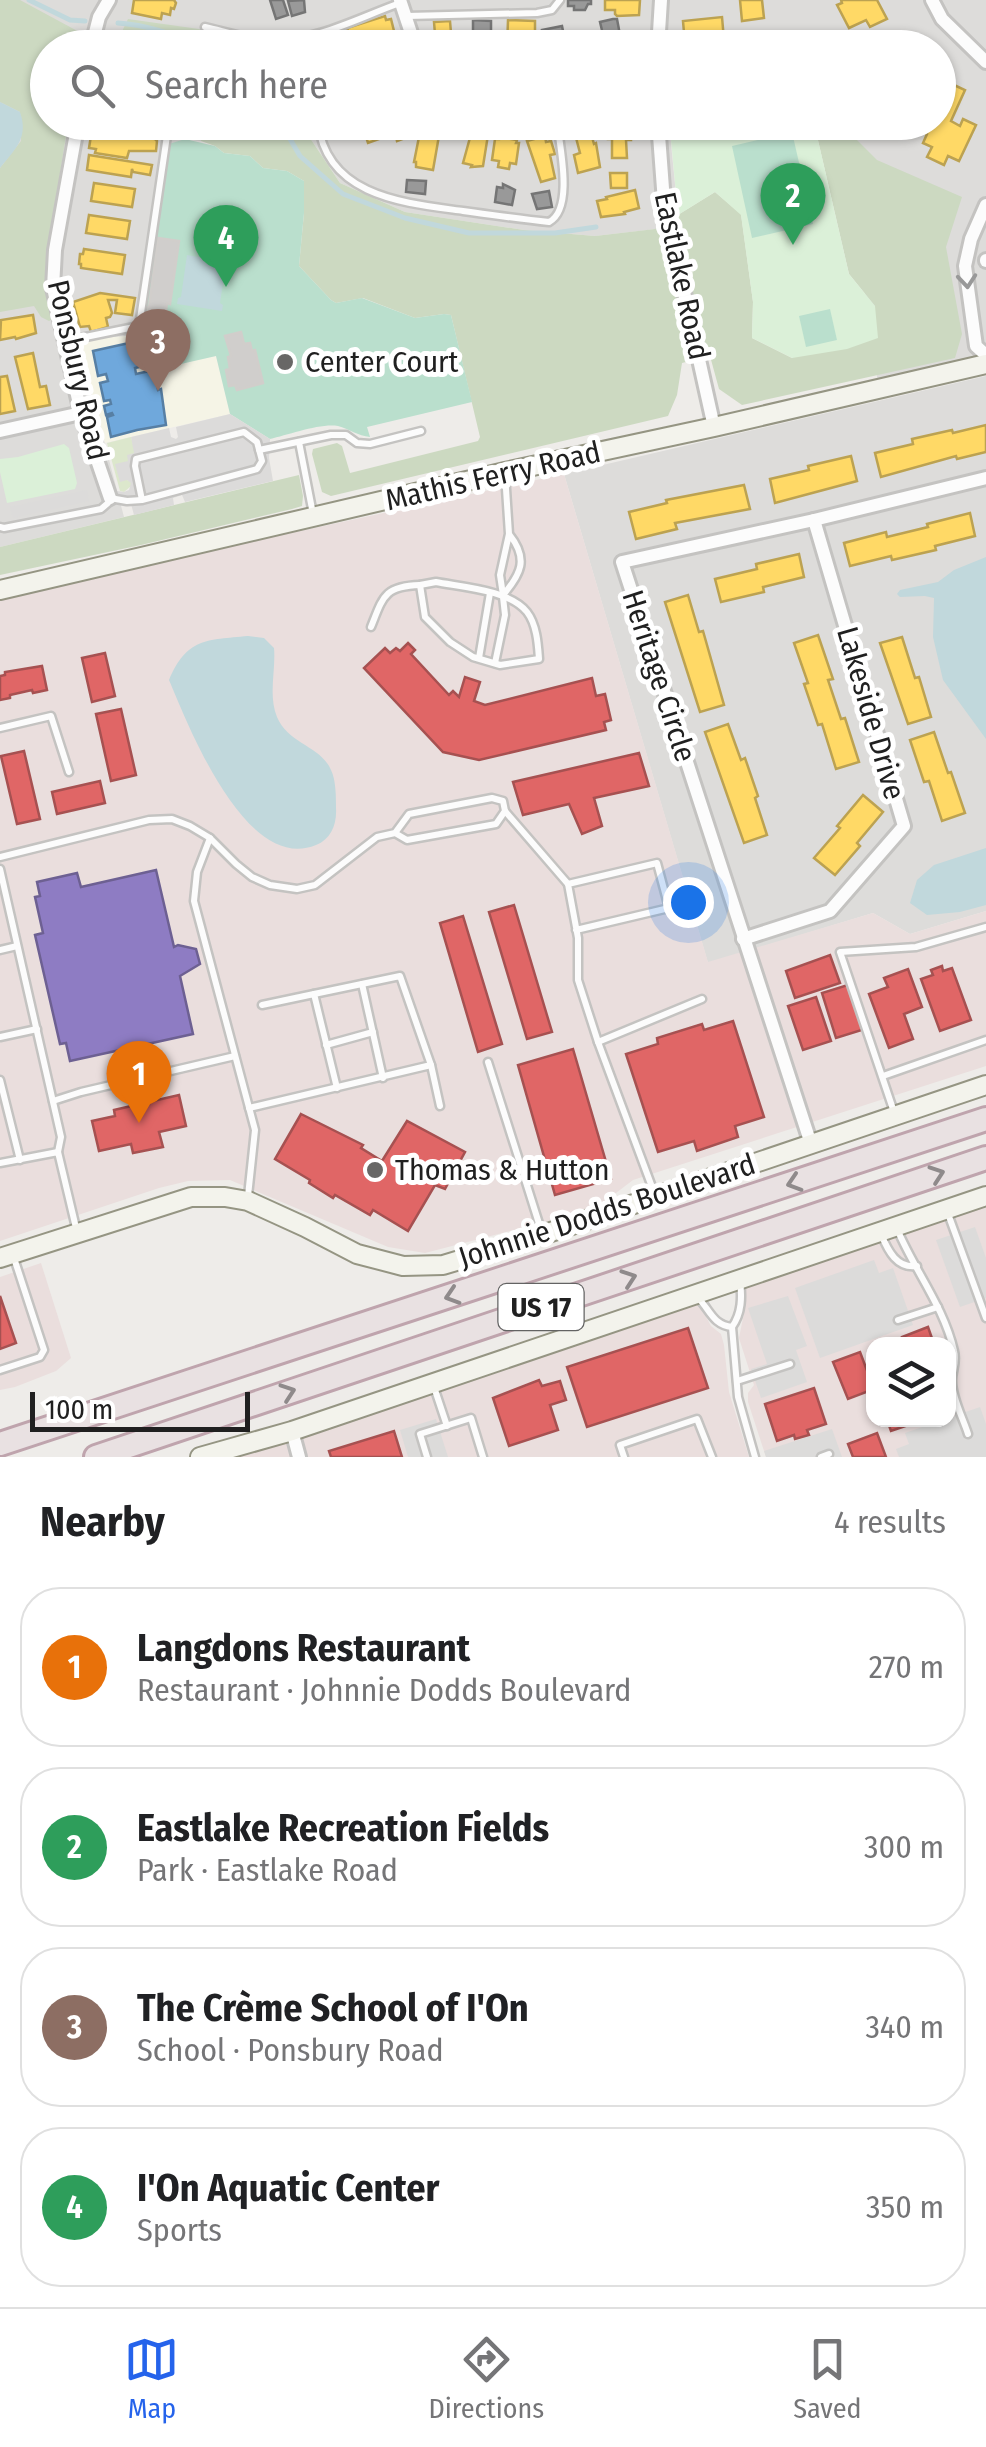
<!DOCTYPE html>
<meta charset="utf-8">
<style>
body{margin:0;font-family:"Fira Sans Condensed",sans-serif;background:#f6f6f6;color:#202124}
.controls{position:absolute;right:30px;bottom:30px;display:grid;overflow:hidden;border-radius:20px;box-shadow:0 2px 8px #0004}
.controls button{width:90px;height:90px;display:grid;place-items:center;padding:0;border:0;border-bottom:2px solid #e0e0e0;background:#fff;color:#202124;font:50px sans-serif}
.scale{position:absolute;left:30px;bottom:25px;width:220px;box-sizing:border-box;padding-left:10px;border:5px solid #202020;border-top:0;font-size:28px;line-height:35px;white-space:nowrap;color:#202020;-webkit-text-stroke:8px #fff;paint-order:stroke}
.you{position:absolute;left:688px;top:902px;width:35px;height:35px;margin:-25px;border:8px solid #fff;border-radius:50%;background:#1a73e8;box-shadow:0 0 0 15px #1a73e833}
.badge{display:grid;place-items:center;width:65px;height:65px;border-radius:50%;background:#2563eb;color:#fff;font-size:32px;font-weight:700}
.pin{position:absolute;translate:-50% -82px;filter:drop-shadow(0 2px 5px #0008)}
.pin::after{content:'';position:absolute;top:52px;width:35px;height:30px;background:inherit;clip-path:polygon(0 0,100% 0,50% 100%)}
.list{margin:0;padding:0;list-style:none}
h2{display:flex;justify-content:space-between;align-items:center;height:130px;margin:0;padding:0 40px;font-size:42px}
h2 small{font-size:32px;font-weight:400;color:#757577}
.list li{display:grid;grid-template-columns:65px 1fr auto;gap:30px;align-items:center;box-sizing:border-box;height:160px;margin:0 20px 20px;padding:0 20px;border:2px solid #e0e0e0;border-radius:40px}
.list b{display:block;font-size:38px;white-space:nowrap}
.list p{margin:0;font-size:32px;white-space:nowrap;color:#757577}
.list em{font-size:32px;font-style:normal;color:#757577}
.icon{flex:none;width:55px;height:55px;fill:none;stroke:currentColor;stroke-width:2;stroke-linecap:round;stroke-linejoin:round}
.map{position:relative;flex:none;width:986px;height:1457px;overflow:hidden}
.search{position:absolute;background:#fff;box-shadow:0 2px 8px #0004;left:30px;right:30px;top:30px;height:110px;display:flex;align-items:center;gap:25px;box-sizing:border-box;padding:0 35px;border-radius:55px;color:#757577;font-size:38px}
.sheet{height:850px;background:#fff}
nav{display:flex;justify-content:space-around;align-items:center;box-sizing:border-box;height:140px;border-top:2px solid #e0e0e0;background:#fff;font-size:28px;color:#757577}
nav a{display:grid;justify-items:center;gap:5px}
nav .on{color:#2563eb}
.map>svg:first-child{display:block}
</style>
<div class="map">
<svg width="986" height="1457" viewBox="0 0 986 1457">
<rect width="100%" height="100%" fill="#eeece9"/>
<g fill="#dddcda">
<path d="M0,0H986V364L879,390L865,293L823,123L938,122V48H267L214,31L202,47L48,48V122L202,123L201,141L185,139L156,237L143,321H149L150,335L80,349L124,517L0,547Z"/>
<path d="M309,123H669L678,215L656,229L595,236L524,230L405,212L340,183L310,138Z"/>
<path d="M986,376V911L910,934L873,913L708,963L564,474Z"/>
</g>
<g fill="#eadedd" fill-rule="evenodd">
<path d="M564,474L708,962L873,913L910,934L986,911V1066L633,1180L595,1209L425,1253L388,1247L230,1180L188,1181L159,1188L0,1241V596Z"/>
<path d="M986,1203V1457H766L748,1402V1393L754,1385L739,1338L744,1313L743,1283ZM874,1344H948V1420H874Z"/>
<path d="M41,1263L71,1358L56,1371L15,1387L0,1390V1277Z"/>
<path d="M685,1303L699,1304L711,1326L721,1334L724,1345L729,1392L749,1457H220Z"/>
</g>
<path fill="#f5f4e6" d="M145,334L150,335L159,368L216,356L230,414L105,443L80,349L81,344L93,339Z"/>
<path fill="#dce7cc" d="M131,437L135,452L129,461L127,480L131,482V486L124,492L120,491L107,443Z"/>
<g fill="#ccd9c1">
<path d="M0,0H20L107,47L48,48V122L68,123L47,256L46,280L56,317L49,321L41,317L34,306L0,312V168L21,141L20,112L0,102Z"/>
<path d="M128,19L213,31L267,47L114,48Z"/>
<path d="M202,123H309L310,138L340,183L405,212L524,230L595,236L655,229L715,192L741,214L753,302L752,338L792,358L875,306L849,274L814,123H840L877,160L962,197L946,247L962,334L955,358L742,405L719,389L710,356L682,363L677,395L668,416L331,496L322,492L312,454L313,449L337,443L342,446L350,473L478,441L480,437L451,315L444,314L415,318L363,298L336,303L331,300L299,266L304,213V181L287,171L263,168L250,156L224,153L215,146L201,141Z"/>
<path d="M299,475L303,496L302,506L292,509L141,545L0,575V547Z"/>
</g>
<g fill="#dbf0d8">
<path d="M747,123H814L849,274L875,306L878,338L847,349L792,358L752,338L753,302L741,215L715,192L678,215L671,140L676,136Z"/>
<path d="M64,444L69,448L77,483L75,489L7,503L0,472V459L18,457Z"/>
</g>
<g fill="#badfcd">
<path d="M792,132L813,224L752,238L732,146Z"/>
<path d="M185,139L215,146L224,153L250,156L263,168L287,171L304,181V213L299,266L331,300L336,303L362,298L415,318L444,314L451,315L472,402L367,427L370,437C358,436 349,429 338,426C320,423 288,435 270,439L230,414L216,356L159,369L149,322L143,320L169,144Z"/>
<path d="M830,309L837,340L806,347L799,316Z"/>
</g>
<g fill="#dcdbda">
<path d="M230,414L270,439L269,458L273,481L185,502L182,495L173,498L174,505L134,515L131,504L120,502L117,491L124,492L129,490L131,483L127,480L120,482L115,464L128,461L127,455L134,453L131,437L169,428L171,437L176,439L178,437L176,427Z"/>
<path d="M87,490L89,501L13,518L10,507Z"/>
<path d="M975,1227L986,1258V1298L960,1307L936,1240Z"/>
<path d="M874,1260L879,1273L893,1268L913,1325L820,1358L795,1288Z"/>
<path d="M788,1296L807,1346L796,1350L807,1382L761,1398L751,1369L767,1364L748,1308Z"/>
<path d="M980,1407L986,1424V1457H899L896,1449L909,1444L905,1433Z"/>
<path d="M436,1419L448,1457H408L400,1430Z"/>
<path d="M832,1429L842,1457H766L764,1451Z"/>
</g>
<g fill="#c1d8dc">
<path d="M0,102L20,112C29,138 15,149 0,168Z"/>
<path d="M187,255L226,262L220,303L223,305L222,311L177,304L178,298L181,297Z"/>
<path d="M986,557V739L943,680L933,637L934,598L925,596L900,597L897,594L900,590L938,582L954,570Z"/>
<path d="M248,636L264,638L274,648C276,671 268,695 277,717C288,744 321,746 331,770C336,780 336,797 336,808C337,824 331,839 316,845C246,874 189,727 169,680C187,638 206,640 248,636Z"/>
<path d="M986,848V905L960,912L927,915L910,903L917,880L934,865Z"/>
</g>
<g fill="#ffd966" stroke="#bca251" stroke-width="2.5">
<path d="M134,0H174L176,3L174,9L171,8L170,15L162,13L161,19L132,13Z"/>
<path d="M605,0H640L639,15L617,16L615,14V10H605Z"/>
<path d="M740,0H762L764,18L742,21Z"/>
<path d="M841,0H877L887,19L870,27L866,20L849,28L837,5L842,3Z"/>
<path d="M385,16L386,20L391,19L394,31L390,32L391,36L379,40L382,48H371L369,41L357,45L354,36L350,37L347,28Z"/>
<path d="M722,17L724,40L685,44L683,21Z"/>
<path d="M508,20L535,21V37L527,36V44L536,45V48H507Z"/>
<path d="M450,21L451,33L435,34L434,22Z"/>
<path d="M453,36L458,48H438L437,41Z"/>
<path d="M954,85L965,90L951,121L960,126L963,119L976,125L959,161L948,156L944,165L927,157L932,147L923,143L927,134L923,132L927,122H938V93L948,98Z"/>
<path d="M384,122H412L416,134L397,141L396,136L391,138L390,135L368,143L364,131Z"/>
<path d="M609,123H626V128L631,127V140H626L627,158H612V139H608Z"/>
<path d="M421,127L440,130L433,170L416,167V162H414Z"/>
<path d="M92,130L155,139L157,141L156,151H129L127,158L95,153L96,149L89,148Z"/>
<path d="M590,130L594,144L596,143L600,167L578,173L574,155L580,153L575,134Z"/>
<path d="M471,134L488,135L483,166L471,167L472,165L463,163Z"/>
<path d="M545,136L546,142L551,141L555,154L550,155L555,178L541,182L527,141Z"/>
<path d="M499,137L517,140L516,143H519L516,164L510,163L509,169L498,167L499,161L492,160L495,139H499Z"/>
<path d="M89,155L152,165L150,175L133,172L132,169L131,177L87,170Z"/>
<path d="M610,173H627V188H611Z"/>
<path d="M94,183L135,189L132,207L91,201Z"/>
<path d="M635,190L639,208L624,212L625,214L601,217L597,201L607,199L606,197Z"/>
<path d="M89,215L130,221L127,239L86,233Z"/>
<path d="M84,249L125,255L122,274L81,268V264H79L80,254H83Z"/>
<path d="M100,293L135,298L132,315L115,313L117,300H108L112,313L110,317L106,318L108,327L91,332L89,326L80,327L73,302Z"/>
<path d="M33,315L36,333L16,339L15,337L0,340L1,320Z"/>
<path d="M33,353L40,387L46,386L50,405L28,409L15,357Z"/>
<path d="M7,376L15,411L0,414V377Z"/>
<path d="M986,425V452L957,459L956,456L881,477L875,453L913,444L912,439L952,430L953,433Z"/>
<path d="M851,456L857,481L775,503L770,479L809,470L808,466Z"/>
<path d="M744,485L750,509L675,523L677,529L636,539L629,512L667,503L666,500Z"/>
<path d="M970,513L975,536L935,546L936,550L892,560L891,556L850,566L844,543L886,532L887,537L928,527L927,524Z"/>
<path d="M799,554L804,577L763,587L764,592L721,602L715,579L757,569L756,564Z"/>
<path d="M688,595L699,632L703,631L724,705L700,712L665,602Z"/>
<path d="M818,635L833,679L828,680L841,719L845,718L859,762L836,769L822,724L818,725L804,684L808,683L794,643Z"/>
<path d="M902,637L915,678L919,677L931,717L908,724L880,643Z"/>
<path d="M728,724L741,760L745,758L758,796L755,798L767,835L744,843L705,732Z"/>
<path d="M934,732L948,773L951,772L965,813L942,821L929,781L924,782L910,740Z"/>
<path d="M863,795L883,812L857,843L860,846L835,875L814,858L840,828L837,826Z"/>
</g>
<g fill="#e06666" stroke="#a65151" stroke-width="2.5">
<path d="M408,643L415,650L411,654L449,695L453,691L459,697L465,677L480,682L474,701L485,705L592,678L596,696L605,694L611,720L604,722L606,730L479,760L443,752L364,668L385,648L390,653L396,648L400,651Z"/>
<path d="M105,653L115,696L92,702L82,658Z"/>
<path d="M42,666L47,690L33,693L32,690L10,695V698L0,700V676L5,675V672Z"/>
<path d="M121,709L136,775L111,781L96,714Z"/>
<path d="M24,751L40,819L17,824L1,756Z"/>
<path d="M639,753L649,786L594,798L602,826L582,834L569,804L523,815L513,782Z"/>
<path d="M100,781L105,803L57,814L52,792Z"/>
<path d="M514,905L552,1032L527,1039L489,912Z"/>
<path d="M463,916L502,1044L478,1052L440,923Z"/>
<path d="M830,955L840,983L795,998L786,971Z"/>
<path d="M942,966L943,971L952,968L971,1020L940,1031L921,979L933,975L931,970Z"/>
<path d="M908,969L922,1007L904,1014L913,1039L889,1048L869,994L888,987L884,978Z"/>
<path d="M851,984L865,1029L836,1038L822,993Z"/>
<path d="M816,997L831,1041L803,1050L788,1006Z"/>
<path d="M733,1021L764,1117L735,1126L738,1137L697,1151L694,1141L658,1152L626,1054L658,1044L657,1038L702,1024L704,1030Z"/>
<path d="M573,1049L611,1179L555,1195L518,1065Z"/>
<path d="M179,1095L186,1126L159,1132L163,1147L133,1153L131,1144L99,1151L92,1121L115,1116L114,1110Z"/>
<path d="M301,1114L363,1145L361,1148L382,1161L407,1121L465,1152L445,1189L435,1185L408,1231L373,1210L370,1215L335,1195L333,1198L309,1183L310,1180L275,1159Z"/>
<path d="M0,1296L16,1343L0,1349Z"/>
<path d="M928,1327L934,1344H904L902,1337Z"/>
<path d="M688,1328L708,1388L587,1427L567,1367Z"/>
<path d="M860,1352L874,1389L848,1399L833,1362Z"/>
<path d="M539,1380L542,1386L560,1381L566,1400L550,1405L558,1430L509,1446L493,1398Z"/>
<path d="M814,1388L826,1424L807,1430L809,1435L795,1439L794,1435L777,1441L765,1404Z"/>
<path d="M887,1420H923L891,1431Z"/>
<path d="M394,1431L402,1457H331L329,1451Z"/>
<path d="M877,1433L886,1457H853L848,1444Z"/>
</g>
<path fill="#8e7cc3" stroke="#6d6092" stroke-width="2.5" d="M156,870L174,947L178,945L196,949L200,964L180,976L193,1034L70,1061L66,1043L60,1044L35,935L43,933L35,897L40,896L37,882L77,873L81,887Z"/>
<path fill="#6fa8dc" stroke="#577fa4" stroke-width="2.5" d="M147,339L152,364L135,368L136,374L154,370L158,390L161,389L166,425L137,430L111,437L107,417L113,415L112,413L106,415L104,406L111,404L110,400L104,401L100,383L108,381L106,374L98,376L93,351Z"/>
<g fill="#999" stroke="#757575" stroke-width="2.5">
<path d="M270,0H283L288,15L276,19Z"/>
<path d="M304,0L305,12L292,16L288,1Z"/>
<path d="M591,0V4H588L585,10H574V6H568V0Z"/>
<path d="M613,19H617L620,35L617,36L618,40L605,43L600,22Z"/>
<path d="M473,20L491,21V38L473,39Z"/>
<path d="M562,26L566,46L545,48L542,30Z"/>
<path d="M407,180L426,181L425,194L406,192Z"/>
<path d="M503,184L515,190L512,205L495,202L497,187L503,188Z"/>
<path d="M549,191L552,207L537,209L532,194Z"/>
</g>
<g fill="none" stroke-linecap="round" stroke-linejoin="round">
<g stroke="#c1d8dc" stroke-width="5">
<path d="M29,0L70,20L85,21"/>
<path d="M118,23C148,25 177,35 204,48"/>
<path d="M280,122L300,156L343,194L405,218L469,233H555L596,227"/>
</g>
</g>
<g fill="#d0cecc" stroke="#d1cecb" stroke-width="2.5">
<path d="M158,238L179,241L170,304L167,303L166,310L168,314L173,315L171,330L152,327L153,321L145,320L147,307H149Z"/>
<path d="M241,332L244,344L250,343L252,351L255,350L263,383L237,390L235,385L229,386L226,370L230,369L228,357L231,356L225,336Z"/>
</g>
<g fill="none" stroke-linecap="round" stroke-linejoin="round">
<defs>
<g id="lane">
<path d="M407,16L537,13L552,10L560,0"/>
<path d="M205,27C227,32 250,40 273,40C317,41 360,17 400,3"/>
<path d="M318,122C326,197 405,203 463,211C492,215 520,219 549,222C574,209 560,148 557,122"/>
<path d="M66,341L139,326L169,122"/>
<path d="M299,442L313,514"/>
<path d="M259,450L331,435H346L357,443L370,444L421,431"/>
<path d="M505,474L509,534L500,575L503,595C521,574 529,559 509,534"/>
<path d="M0,527L4,528L101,509L108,503L110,498L127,501L142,500L257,469L262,461L257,442L244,432L136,459L135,466L142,500"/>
<path d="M436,582C462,587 510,590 527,612C537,625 538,645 539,659L500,665L473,657L450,642L425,617L420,585Z"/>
<path d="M371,627C383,597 384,586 420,585"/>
<path d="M479,658L490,593"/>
<path d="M495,663L505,615L503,597"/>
<path d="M0,728L51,716L69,772"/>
<path d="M505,811L568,884"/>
<path d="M210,838L197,872L194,901L255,1130L248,1196"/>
<path d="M0,857L149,820L172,819L190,826L210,838L236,864L252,877L270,885L297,889L315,885L377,837L395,833L409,814L492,798L503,801L505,811L496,824L407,840L395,833"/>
<path d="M0,869L61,1137L58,1152"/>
<path d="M576,930L669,908L657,863L568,884L578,938V980L598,1042"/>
<path d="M0,950L17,946"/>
<path d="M362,984L383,1078"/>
<path d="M314,994L400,976L431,1065"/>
<path d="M262,1005L314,994L337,1088"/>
<path d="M0,1037L37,1029"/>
<path d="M326,1045L373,1032"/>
<path d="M488,1062L542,1233"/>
<path d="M883,1076L986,1040"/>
<path d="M0,1080L20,1160"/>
<path d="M53,1101L81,1092L235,1056"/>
<path d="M249,1108L431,1065L440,1106"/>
<path d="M895,1115L840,952L916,947L986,927"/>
<path d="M0,1163L58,1152L77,1232"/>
<path d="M655,1195L598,1042L702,999"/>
<path d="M947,1211L986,1318"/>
<path d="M898,1231C915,1271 944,1307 954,1351C957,1362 952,1371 952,1381C952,1398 963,1418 968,1434"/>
<path d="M881,1234C888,1251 897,1269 917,1266"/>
<path d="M740,1280C742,1297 742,1313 732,1327L738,1397L755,1457"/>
<path d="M699,1299C710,1310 713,1325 732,1327"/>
<path d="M898,1320L938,1307"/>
<path d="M0,1370L40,1357L44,1350L13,1255"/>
<path d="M737,1381L790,1364"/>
<path d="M433,1384L447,1426"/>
<path d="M427,1457L420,1434L471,1418L483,1457"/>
<path d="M624,1457L620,1445L697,1419L712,1457"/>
<path d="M821,1457L829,1454"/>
</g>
<g id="street">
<path d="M400,0L416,48"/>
<path d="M932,0L942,19L986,62"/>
<path d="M91,48L99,17L109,0"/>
<path d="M658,48L661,0"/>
<path d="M78,122L55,250L53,288L81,413L110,498"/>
<path d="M507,122L528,125L548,122"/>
<path d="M658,122L664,202L714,427"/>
<path d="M986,205L971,239L965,266L976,346L986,355"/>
<path d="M986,260V261"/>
<path d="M0,431L81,413"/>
<path d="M743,939L830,911L904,826L814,520"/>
<path d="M811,1144L622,562L814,520L986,478"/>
<path d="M292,1431L299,1457"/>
</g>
<g id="secondary">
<path d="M0,590L505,472L714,427L986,364"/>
<path d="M0,1258L191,1197H225L248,1201L305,1227L357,1254L403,1266L443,1265L542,1235L986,1085"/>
<path d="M200,1457L292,1431L986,1196"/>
</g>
<g id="highway">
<path d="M0,1444L986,1119"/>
<path d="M96,1457L986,1158"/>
</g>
</defs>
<use href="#lane" stroke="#c4c3c1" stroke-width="11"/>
<use href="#street" stroke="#c4c3c1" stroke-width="18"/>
<use href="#secondary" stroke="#959583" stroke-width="22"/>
<use href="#highway" stroke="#bfa4ad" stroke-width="28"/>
<use href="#lane" stroke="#fcfcfc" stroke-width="6"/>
<use href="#street" stroke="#fcfcfc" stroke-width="12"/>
<use href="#secondary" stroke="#f3f3ec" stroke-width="18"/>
<use href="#highway" stroke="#e9e1e2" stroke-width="22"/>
</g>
<defs><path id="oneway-chevron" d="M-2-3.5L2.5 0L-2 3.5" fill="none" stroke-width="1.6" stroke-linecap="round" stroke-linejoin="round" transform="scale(2.5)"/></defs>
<use stroke="#999" href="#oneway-chevron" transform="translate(967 281) rotate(85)"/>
<g stroke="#8f8a8b">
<use href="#oneway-chevron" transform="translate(937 1174) rotate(-19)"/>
<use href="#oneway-chevron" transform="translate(794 1183) rotate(162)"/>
<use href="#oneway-chevron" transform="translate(629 1278) rotate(-19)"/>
<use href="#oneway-chevron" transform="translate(452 1296) rotate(162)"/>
<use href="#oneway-chevron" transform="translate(288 1392) rotate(-19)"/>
</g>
<g fill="#686766" stroke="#fff" stroke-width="4">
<circle cx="285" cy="362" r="10"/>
<circle cx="375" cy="1170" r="10"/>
</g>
<g text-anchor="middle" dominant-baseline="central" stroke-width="10" stroke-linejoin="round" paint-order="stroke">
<rect fill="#fff" stroke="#636363" stroke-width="2.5" x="498.5" y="1284" width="85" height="46" rx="8"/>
<g font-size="28" font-weight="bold" fill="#202020">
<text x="541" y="1307">US 17</text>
</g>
<g font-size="30" fill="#202020" stroke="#fff">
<text transform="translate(682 276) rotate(78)">Eastlake Road</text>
<text transform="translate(78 370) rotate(77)">Ponsbury Road</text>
<text transform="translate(493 476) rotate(-13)">Mathis Ferry Road</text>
<text transform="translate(659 676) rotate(72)">Heritage Circle</text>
<text transform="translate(871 713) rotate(74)">Lakeside Drive</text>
<text transform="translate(607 1211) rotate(-18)">Johnnie Dodds Boulevard</text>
</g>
<g font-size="30" fill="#202020" stroke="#fff" text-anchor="start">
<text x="305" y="362">Center Court</text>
<text x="395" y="1170">Thomas &amp; Hutton</text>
</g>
</g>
</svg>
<div class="controls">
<button><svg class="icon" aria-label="layers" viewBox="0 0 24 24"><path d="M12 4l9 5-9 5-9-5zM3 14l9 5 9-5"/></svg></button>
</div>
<div class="scale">100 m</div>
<div class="you"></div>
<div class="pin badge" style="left:139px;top:1123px;background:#e8710a">1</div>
<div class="pin badge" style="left:793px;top:245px;background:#2e9e5b">2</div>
<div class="pin badge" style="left:158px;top:391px;background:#8d6e63">3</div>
<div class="pin badge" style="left:226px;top:287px;background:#2e9e5b">4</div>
<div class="search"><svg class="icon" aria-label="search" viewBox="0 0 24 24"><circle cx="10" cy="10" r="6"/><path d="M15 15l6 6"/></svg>Search here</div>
</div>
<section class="sheet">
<h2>Nearby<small>4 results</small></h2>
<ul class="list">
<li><span class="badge" style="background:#e8710a">1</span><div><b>Langdons Restaurant</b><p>Restaurant · Johnnie Dodds Boulevard</p></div><em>270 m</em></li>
<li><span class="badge" style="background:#2e9e5b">2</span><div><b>Eastlake Recreation Fields</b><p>Park · Eastlake Road</p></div><em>300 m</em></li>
<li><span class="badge" style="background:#8d6e63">3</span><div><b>The Crème School of I'On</b><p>School · Ponsbury Road</p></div><em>340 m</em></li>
<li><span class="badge" style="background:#2e9e5b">4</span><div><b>I'On Aquatic Center</b><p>Sports</p></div><em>350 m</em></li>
</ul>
</section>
<nav>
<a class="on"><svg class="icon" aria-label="map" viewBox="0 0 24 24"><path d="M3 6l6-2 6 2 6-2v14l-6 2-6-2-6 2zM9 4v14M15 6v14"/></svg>Map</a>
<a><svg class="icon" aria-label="directions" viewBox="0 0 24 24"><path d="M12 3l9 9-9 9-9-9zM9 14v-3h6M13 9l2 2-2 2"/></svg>Directions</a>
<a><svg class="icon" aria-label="saved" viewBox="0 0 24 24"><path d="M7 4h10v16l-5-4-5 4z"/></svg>Saved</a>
</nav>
